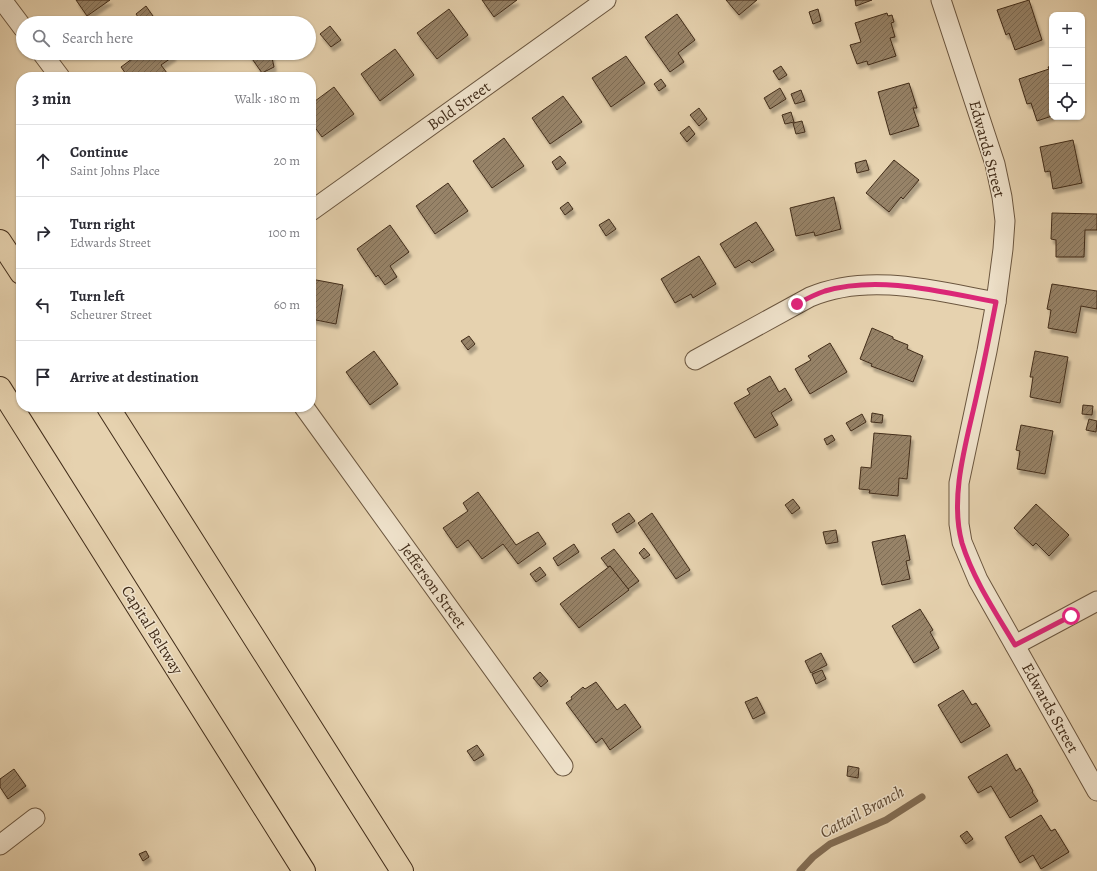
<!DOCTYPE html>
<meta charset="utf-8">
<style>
body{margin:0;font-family:Alegreya,serif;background:#f2f2f3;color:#2b2b33}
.controls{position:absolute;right:12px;top:12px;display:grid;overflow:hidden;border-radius:8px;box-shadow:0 1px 3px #0004}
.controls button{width:36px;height:36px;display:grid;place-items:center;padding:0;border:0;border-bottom:1px solid #e1e1e2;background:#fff;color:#2b2b33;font:20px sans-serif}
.stop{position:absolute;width:12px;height:12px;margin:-9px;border:3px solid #db2777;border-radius:50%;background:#fff}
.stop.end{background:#db2777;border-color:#fff;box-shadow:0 1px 4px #0008}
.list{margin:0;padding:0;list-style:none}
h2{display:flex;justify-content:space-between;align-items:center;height:52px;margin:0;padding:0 16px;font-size:17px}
h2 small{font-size:13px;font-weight:400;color:#7c7c81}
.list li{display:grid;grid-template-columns:26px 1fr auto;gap:12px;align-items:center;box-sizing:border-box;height:72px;padding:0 16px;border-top:1px solid #e1e1e2}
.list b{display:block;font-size:15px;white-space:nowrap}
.list p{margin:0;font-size:13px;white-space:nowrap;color:#7c7c81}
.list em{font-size:13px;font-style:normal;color:#7c7c81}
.icon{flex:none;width:22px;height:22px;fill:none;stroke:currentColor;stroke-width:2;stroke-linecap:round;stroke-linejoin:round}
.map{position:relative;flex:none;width:1097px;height:871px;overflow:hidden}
.search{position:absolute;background:#fff;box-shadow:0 1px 3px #0004;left:16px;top:16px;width:300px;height:44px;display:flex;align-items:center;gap:10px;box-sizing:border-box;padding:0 14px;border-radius:22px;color:#7c7c81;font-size:15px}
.panel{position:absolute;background:#fff;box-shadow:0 1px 3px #0004;left:16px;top:72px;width:300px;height:340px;border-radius:16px}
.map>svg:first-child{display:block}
</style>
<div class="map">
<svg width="1097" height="871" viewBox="0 0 1097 871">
<defs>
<pattern id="building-hatch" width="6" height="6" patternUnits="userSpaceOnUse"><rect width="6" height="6" fill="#978367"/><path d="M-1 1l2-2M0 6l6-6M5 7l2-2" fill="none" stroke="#7d6c54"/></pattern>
<filter id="shadow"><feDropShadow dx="2.5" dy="4.5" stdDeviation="1" flood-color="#0004"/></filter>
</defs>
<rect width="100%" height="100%" fill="#e6d2af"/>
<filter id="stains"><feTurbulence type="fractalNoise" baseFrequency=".005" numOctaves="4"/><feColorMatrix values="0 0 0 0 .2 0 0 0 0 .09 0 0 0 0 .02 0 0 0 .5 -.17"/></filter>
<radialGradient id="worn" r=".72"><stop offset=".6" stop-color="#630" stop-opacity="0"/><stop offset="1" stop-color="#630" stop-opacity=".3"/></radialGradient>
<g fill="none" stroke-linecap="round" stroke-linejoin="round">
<path stroke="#836e55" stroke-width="7" d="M800,871L813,857L830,844L886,820L922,797"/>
</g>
<g fill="url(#building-hatch)" stroke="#422d1a" filter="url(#shadow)">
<path d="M76,0H110L87,16Z"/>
<path d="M482,0H517L494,17Z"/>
<path d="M726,0H757L739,15Z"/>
<path d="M855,0H872L856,6Z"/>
<path d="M1029,0L1042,40L1015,50L1009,33L1006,35L997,10Z"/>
<path d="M146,6L153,16L142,23L136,14Z"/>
<path d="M449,9L468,35L437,59L417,33Z"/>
<path d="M818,9L821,21L813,24L809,12Z"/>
<path d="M887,13L888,16L892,15L894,22L891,23L895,37L890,38L896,56L868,65L867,61L857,64L850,45L861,42L855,23Z"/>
<path d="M677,14L695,40L678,53L684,62L670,72L645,37Z"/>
<path d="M330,26L341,40L331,47L320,34Z"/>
<path d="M395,49L414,75L380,101L361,74Z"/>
<path d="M140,53H171L174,56L161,65L170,77H128L121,67Z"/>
<path d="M248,53H271L274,67L262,73Z"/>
<path d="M626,56L645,83L611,107L592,78Z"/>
<path d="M781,66L787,75L779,80L773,71Z"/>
<path d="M1052,66V116L1037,121L1031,103L1027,104L1019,79L1049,69L1048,67Z"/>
<path d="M661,79L666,86L659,91L654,84Z"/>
<path d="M909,83L917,108H913L919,126L890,135L878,92Z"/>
<path d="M334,87L354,114L322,137L311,122V104Z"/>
<path d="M780,88L786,99L770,109L764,98Z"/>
<path d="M801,90L805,101L795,104L791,94Z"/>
<path d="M563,96L582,122L550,144L532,118Z"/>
<path d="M699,108L707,119L699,126L690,115Z"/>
<path d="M791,112L794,122L785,124L782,115Z"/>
<path d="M802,121L805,132L796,134L793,123Z"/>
<path d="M689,126L695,134L687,142L680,133Z"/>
<path d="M504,138L524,166L492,188L473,161Z"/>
<path d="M1073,140L1082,183L1053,189L1050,171L1045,172L1040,147Z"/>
<path d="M560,156L566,163L557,170L552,162Z"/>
<path d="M866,160L869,170L857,173L855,163Z"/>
<path d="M894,160L919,180L903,199L901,197L889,212L866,193Z"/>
<path d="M448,183L468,211L435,234L416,206Z"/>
<path d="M834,197L841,229L815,236L814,232L796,236L790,208Z"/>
<path d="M568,202L573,209L565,215L560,208Z"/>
<path d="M1052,213L1097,214V230H1085L1084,257H1056V240L1051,239Z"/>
<path d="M609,219L616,229L606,236L599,225Z"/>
<path d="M756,222L774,250L752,263L749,260L735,268L720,244Z"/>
<path d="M390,225L409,252L390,266L397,277L385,285L378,275L376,277L357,249Z"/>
<path d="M699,256L716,284L693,298L691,294L675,303L661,279Z"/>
<path d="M311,279L343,285L336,324L311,319Z"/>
<path d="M1052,284L1097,291V309L1081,306L1076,333L1048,328L1051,310L1047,309Z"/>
<path d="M872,328L893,337V339L908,345L907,349L923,356L913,382L871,366L872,364L860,359Z"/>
<path d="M469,336L475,344L468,350L461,341Z"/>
<path d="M830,343L847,372L810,394L795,369L811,360L808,356Z"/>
<path d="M374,351L398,384L370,405L346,372Z"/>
<path d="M1035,351L1068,357L1060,403L1030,397L1033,377H1030Z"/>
<path d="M770,376L779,392L785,388L792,400L771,413L778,425L755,438L734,403L750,394L747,389Z"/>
<path d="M1083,405L1093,406L1092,415L1082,414Z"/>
<path d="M872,413L883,415L882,423L871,422Z"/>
<path d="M862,414L866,422L851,431L846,423Z"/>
<path d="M1089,419L1097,421L1096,432L1086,430Z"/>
<path d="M1021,425L1053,431L1045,474L1017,469L1020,451L1016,450Z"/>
<path d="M874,433L911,436L907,479L899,478L898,496L869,493L870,490L859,489L861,467L871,468Z"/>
<path d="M832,435L835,440L827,445L824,439Z"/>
<path d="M478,492L516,545L538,532L546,544L518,564L503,544L482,559L468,540L457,548L443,528L468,511L463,503Z"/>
<path d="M793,499L800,508L792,514L785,505Z"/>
<path d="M1036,504L1069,535L1049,556L1036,543L1033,546L1014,528Z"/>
<path d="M629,513L635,521L617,533L612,524Z"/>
<path d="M652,513L690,570L676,579L638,523Z"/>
<path d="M836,530L838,542L826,544L823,532Z"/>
<path d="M905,535L910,560L906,561L910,579L882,585L872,542Z"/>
<path d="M574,544L579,552L558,566L553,558Z"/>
<path d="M644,548L650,555L644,559L639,553Z"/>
<path d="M614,549L639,581L628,589L610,566L608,567L601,558Z"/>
<path d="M610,566L629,590L579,628L560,604Z"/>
<path d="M540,567L546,575L536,582L530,574Z"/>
<path d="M920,609L933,630L930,632L939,648L914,663L892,626Z"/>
<path d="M821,653L827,665L811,673L805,661Z"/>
<path d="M822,670L826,679L816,684L812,674Z"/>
<path d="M540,672L548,681L541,687L533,678Z"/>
<path d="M596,682L617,710L625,704L641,727L610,750L602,738L596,743L566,703L572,699L571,697L583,687L585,689Z"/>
<path d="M963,690L972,705L976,703L990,726L961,743L938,705Z"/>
<path d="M757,697L765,713L753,719L745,702Z"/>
<path d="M477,745L484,755L474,761L467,751Z"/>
<path d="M1007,754L1016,771L1020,768L1033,791L1032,792L1038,801L1010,818L991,786L978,793L968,777Z"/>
<path d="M848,766L859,768L858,778L847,776Z"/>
<path d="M14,769L26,786L8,799L0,787V779Z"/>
<path d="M1041,815L1051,831L1055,829L1069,852L1041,869L1033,855L1020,863L1005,837Z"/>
<path d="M967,831L973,839L966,844L960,836Z"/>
<path d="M146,851L149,857L143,861L139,854Z"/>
</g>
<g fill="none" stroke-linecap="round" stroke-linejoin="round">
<defs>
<g id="street">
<path d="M2,0L23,28"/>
<path d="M941,0L995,164L1002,197L1005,221L1003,249L996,302L987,351L959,483V524L962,542L978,580L1097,791"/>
<path d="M42,53L60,77"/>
<path d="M311,211L606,0"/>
<path d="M695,360L810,297C869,272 936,291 996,302"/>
<path d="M304,407L563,766"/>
<path d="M1015,645L1097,601"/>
<path d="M0,845L35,818"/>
</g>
<g id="highway">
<path d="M0,241L21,273"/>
<path d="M0,388L304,871"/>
<path d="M108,407L402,871"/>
</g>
</defs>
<use href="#street" stroke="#6b563f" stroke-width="21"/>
<use href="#highway" stroke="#422d1a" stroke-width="24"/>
<use href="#street" stroke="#efe2cb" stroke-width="19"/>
<use href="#highway" stroke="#e6d2af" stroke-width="22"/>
</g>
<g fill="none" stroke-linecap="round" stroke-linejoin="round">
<path stroke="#db2777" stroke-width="5" d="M797,304C806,299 816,294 825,291C879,275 942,292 996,302C990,333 984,363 977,394C967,440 949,496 962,543C973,579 996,613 1015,645L1071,616"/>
</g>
<g text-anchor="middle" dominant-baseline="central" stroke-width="3" stroke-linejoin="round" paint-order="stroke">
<g font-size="16" fill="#422d1a" stroke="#efe2cb">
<text transform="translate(459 106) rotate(-35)">Bold Street</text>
<text transform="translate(987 149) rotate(75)">Edwards Street</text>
<text transform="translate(433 586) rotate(54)">Jefferson Street</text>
<text transform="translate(152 630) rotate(58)">Capital Beltway</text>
<text transform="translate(1050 708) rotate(61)">Edwards Street</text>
</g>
<g font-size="17" font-style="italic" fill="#5d4832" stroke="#efe2cb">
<text transform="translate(862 812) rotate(-28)">Cattail Branch</text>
</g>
</g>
<rect width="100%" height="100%" filter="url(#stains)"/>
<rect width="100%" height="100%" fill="url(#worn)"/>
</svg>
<div class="controls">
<button>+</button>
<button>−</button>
<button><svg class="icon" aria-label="locate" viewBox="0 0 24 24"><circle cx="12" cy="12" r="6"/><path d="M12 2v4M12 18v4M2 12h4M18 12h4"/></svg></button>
</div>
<div class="stop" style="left:1071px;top:616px"></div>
<div class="stop end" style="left:797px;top:304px"></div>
<div class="search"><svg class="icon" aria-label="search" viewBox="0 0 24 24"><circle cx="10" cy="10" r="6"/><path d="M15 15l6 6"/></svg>Search here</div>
<section class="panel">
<h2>3 min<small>Walk · 180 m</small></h2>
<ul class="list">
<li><svg class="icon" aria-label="ahead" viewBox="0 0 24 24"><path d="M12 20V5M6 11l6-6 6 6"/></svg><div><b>Continue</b><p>Saint Johns Place</p></div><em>20 m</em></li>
<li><svg class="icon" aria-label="right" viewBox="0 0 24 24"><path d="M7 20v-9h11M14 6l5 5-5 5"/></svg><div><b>Turn right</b><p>Edwards Street</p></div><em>100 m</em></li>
<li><svg class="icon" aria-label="left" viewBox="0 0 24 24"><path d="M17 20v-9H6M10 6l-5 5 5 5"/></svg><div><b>Turn left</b><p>Scheurer Street</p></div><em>60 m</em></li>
<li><svg class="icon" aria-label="arrive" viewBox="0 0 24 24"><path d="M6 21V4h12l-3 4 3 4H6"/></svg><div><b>Arrive at destination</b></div></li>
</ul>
</section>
</div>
